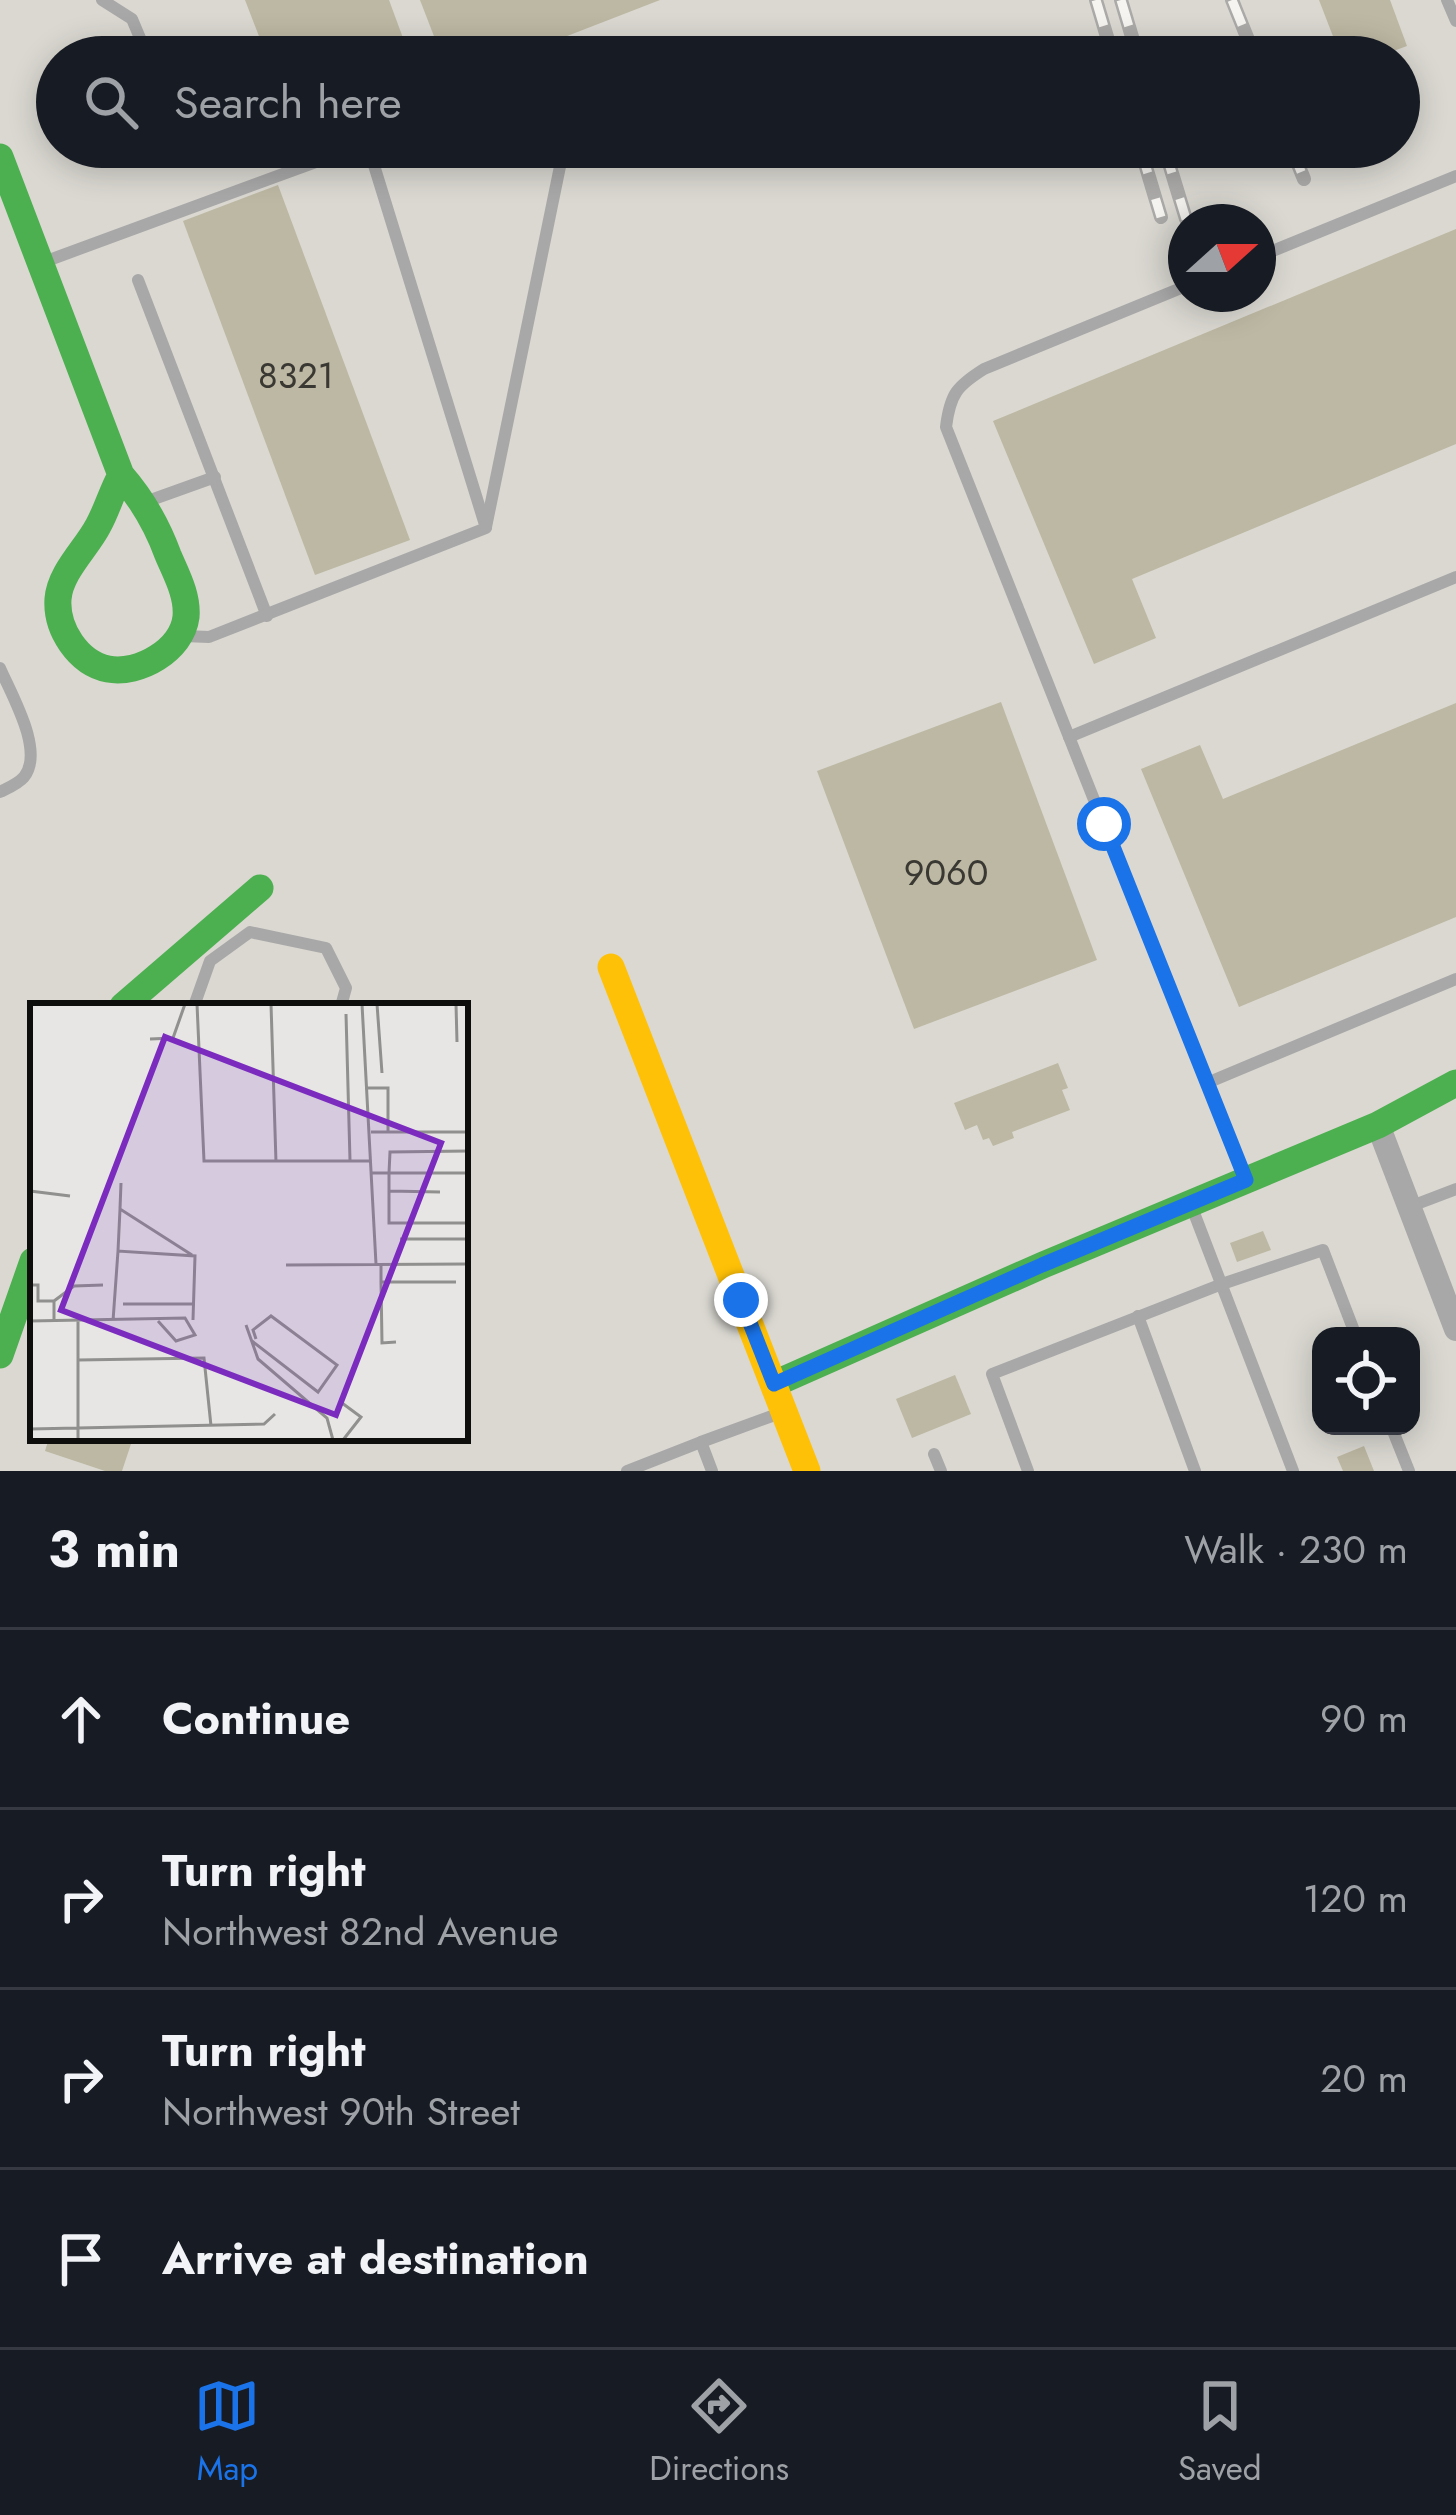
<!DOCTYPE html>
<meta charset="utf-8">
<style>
body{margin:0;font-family:Jost,sans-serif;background:#242831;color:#f1f3f6}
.controls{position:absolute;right:36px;bottom:36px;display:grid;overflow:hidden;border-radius:24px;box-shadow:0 6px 30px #0003}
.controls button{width:108px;height:108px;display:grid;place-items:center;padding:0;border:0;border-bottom:3px solid #363941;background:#171b24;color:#f1f3f6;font:60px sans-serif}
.compass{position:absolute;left:1168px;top:204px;width:108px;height:108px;border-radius:50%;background:#171b24;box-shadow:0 6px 30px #0003;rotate:69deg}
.stop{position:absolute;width:36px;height:36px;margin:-27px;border:9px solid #1a73e8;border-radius:50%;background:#fff}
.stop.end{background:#1a73e8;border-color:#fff;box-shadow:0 3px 12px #0008}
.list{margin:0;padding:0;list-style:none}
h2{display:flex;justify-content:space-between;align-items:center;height:156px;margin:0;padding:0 48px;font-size:51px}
h2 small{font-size:39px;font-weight:400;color:#9ea1a6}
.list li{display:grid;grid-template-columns:78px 1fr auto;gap:36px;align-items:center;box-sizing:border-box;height:180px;padding:0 48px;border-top:3px solid #363941}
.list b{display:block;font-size:45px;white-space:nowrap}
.list p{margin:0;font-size:39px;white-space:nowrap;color:#9ea1a6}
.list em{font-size:39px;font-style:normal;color:#9ea1a6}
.icon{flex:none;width:66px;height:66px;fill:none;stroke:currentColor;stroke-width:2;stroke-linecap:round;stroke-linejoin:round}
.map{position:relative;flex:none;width:1456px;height:1471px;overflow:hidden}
.search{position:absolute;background:#171b24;box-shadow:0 6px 30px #0003;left:36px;right:36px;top:36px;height:132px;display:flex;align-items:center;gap:30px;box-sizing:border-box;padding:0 42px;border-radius:66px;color:#9ea1a6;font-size:45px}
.sheet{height:876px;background:#171b24}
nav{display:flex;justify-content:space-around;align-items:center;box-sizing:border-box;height:168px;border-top:3px solid #363941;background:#171b24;font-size:33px;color:#9ea1a6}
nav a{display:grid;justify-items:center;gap:6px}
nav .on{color:#1a73e8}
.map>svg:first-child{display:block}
</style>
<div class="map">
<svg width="1456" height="1471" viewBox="0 0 1456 1471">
<rect width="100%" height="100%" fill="#e7e6e4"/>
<path fill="#dad8d1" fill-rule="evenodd" d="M0,0H1456V1471H0ZM57,57H1399V147H57ZM1186,222H1258V294H1186ZM33,1006H465V1438H33ZM1321,1336H1411V1426H1321Z"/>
<g fill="#bdb8a3">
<path d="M245,0H389L410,57H267Z"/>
<path d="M420,0H660L513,57H442Z"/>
<path d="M1319,0H1390L1407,46L1377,57H1341Z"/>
<path d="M278,185L410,540L315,575L183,221Z"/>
<path d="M1456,229V444L1132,579L1156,638L1094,664L993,421Z"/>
<path d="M1001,702L1097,960L914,1029L817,771Z"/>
<path d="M1456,703V917L1239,1007L1141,769L1200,745L1223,799Z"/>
<path d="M1058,1063L1068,1088L1062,1090L1070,1110L1012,1132L1014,1138L993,1146L989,1138L983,1140L977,1125L965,1130L954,1103Z"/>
<path d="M1263,1231L1271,1250L1237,1262L1230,1243Z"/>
<path d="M955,1375L971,1414L912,1438L896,1399Z"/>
<path d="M49,1438H133L122,1471H105L45,1451Z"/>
<path d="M1364,1446L1374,1471H1343L1337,1457Z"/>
</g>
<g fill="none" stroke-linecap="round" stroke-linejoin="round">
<g stroke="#a9a8a8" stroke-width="12">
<path d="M102,0L132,19L148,57"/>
<path d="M1447,0L1456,21"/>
<path d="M697,57L699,56"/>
<path d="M185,147L189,156"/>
<path d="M373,162L420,147"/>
<path d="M1258,257L1456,176"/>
<path d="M41,263L343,152L373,162L486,528L209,637L184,636"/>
<path d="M138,280L267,616"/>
<path d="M1186,286L984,369C957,386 950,394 946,427L1245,1180"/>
<path d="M148,501L215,477"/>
<path d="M486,527L564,147"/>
<path d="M0,668C11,694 45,751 24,777C18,784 8,788 0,792"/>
<path d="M1069,737L1456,577"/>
<path d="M194,1006L210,961L250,932L326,948L346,988L341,1006"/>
<path d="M1207,1083L1456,979"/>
<path d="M1191,1205L1293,1471"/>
<path d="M1409,1207L1456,1189"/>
<path d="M1138,1316L1195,1471"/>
<path d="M1391,1426L1409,1471"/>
<path d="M934,1454L941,1471"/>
<path d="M627,1471L701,1442"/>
<path d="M712,1471L701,1442L783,1412"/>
<path d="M1028,1471L992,1374L1222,1284L1323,1250L1356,1336"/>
</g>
<path stroke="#a9a8a8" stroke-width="24" d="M1378,1125L1456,1329"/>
<g stroke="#4caf50" stroke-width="27">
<path d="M0,157L121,475C142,499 157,525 168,555C176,574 188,595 186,617C182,650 139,675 108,669C78,663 56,629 58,599C60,572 86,549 98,526C107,510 112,491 121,475"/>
<path d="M123,1006L260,888"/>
<path d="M0,1355L33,1261"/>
<path d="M774,1384L1043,1265L1378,1125L1456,1083"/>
</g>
<path stroke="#ffc107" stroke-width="27" d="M611,967L807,1471"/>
<defs>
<g id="rail">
<path d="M1096,0L1113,57"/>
<path d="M1121,0L1138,57"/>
<path d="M1232,0L1255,57"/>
<path d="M1140,147L1161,217"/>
<path d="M1164,147L1186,219"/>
<path d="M1291,147L1304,179"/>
</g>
</defs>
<use href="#rail" stroke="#abaaa9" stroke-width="14"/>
<use href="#rail" stroke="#f5f4f0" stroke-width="9" stroke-dasharray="27" stroke-linecap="butt"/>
</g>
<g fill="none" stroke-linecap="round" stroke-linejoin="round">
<path stroke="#1a73e8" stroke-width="15" d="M741,1300L774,1384L1042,1265L1246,1180L1104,824"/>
</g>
<g text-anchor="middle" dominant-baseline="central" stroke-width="10" stroke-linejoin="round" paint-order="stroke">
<g font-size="36" fill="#3a3832">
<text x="296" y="375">8321</text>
<text x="946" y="872">9060</text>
</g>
</g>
<g transform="translate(30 1003)">
<rect width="438" height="438" fill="#e7e6e4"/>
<path fill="none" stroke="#90908e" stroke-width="3" d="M167,1L174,158H341M241,1L246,159M332,1L346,261M347,1L352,70M426,1L427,39M316,11L320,157M120,36L143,35L155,1M335,85H358V129M341,129H438M438,148L360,149L359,170V220H438M342,170H438M91,180L90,206L162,252M0,188L40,193M359,188L410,189M370,236H438M88,248L90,206M351,261V279H426M256,262L438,261M351,279L352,340L366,339M0,282H8V298H24V318M24,298L44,283L73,282M93,301H165M0,318L155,315L165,332L146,338L128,318M83,318L88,248L165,253L163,317M216,322L228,356L297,415L303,437M222,338L288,389L307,362L241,313L223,327L226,336M48,357L174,355L181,423M312,400L331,414L313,437M0,426L234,421L245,411M48,437V318"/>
<path fill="#7b2cbf" fill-opacity="0.15" stroke="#7b2cbf" stroke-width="6" d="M135,34L411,140L306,412L31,307Z"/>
<rect width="438" height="438" fill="none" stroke="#0e0e0d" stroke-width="6"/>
</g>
</svg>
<div class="controls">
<button><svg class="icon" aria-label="locate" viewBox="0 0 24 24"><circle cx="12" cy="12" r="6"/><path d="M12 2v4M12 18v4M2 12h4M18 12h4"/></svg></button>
</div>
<svg class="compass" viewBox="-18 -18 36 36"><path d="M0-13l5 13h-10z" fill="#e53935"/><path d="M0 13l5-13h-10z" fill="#9ea1a6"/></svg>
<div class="stop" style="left:1104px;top:824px"></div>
<div class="stop end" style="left:741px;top:1300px"></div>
<div class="search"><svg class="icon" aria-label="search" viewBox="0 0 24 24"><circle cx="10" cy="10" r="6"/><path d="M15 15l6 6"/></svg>Search here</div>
</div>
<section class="sheet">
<h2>3 min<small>Walk · 230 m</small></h2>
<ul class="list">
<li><svg class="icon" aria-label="ahead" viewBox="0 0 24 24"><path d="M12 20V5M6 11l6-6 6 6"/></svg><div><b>Continue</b></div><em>90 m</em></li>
<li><svg class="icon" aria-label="right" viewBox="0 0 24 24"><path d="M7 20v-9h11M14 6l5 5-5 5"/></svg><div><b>Turn right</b><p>Northwest 82nd Avenue</p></div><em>120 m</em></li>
<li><svg class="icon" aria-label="right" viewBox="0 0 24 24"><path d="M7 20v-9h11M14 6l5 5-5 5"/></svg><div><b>Turn right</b><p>Northwest 90th Street</p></div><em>20 m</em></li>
<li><svg class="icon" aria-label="arrive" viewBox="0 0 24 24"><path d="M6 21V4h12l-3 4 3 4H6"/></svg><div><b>Arrive at destination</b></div></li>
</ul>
</section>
<nav>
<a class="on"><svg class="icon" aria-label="map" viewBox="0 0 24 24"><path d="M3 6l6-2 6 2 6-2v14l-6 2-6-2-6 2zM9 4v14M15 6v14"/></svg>Map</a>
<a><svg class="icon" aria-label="directions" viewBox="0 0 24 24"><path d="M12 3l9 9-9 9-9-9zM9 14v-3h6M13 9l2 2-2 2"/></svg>Directions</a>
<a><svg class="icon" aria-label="saved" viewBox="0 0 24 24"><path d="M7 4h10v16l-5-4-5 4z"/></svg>Saved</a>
</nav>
